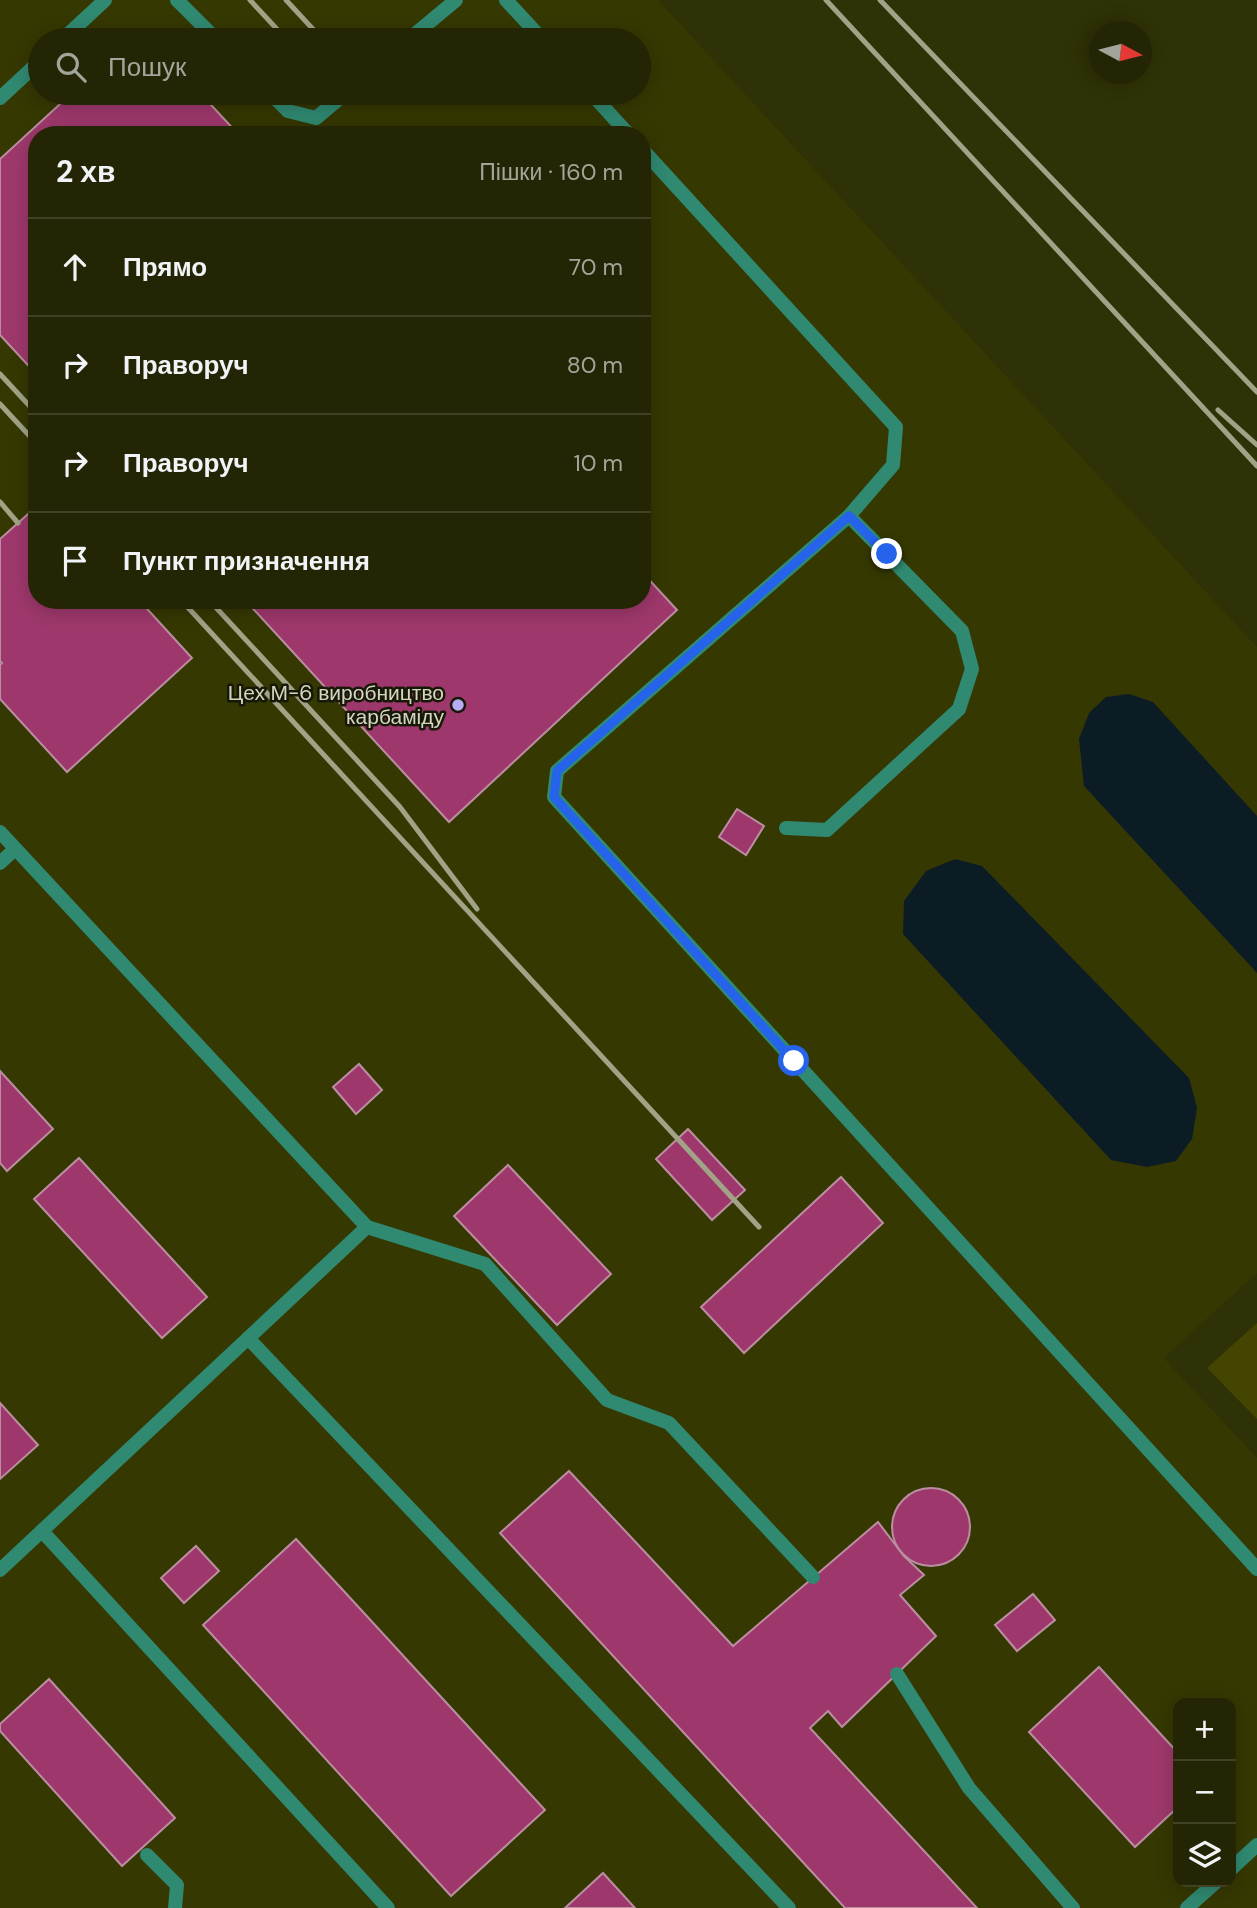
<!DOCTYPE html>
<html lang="uk">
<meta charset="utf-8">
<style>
body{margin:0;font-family:"DM Sans",sans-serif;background:#2f3113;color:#f1f3f6}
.controls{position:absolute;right:21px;bottom:21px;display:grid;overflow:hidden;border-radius:14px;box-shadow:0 4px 18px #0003}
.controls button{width:63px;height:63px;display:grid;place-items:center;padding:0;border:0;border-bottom:2px solid #404226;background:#232504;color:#f1f3f6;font:35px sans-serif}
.compass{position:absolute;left:1089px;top:21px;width:63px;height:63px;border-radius:50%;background:#232504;box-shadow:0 4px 18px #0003;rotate:97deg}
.stop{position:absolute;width:21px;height:21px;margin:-16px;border:5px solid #2563eb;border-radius:50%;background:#fff}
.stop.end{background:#2563eb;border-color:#fff;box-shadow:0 2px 7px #0008}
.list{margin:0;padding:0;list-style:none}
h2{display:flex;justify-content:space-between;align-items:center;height:91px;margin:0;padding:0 28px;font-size:30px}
h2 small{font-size:23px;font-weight:400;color:#a3a59a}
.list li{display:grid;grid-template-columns:46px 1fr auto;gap:21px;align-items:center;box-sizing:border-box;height:98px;padding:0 28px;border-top:2px solid #404226}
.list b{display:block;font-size:26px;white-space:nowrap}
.list em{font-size:23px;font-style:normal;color:#a3a59a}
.icon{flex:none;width:38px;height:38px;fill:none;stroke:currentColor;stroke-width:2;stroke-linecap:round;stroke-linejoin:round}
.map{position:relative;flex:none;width:1257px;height:1908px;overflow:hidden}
.search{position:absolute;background:#232504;box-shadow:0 4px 18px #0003;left:28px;top:28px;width:623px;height:77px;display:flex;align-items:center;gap:18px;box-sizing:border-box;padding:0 24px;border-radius:38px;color:#a3a59a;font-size:26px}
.panel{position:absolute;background:#232504;box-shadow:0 4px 18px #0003;left:28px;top:126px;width:623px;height:483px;border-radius:28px}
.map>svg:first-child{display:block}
</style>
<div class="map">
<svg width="1257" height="1908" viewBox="0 0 1257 1908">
<rect width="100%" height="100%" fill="#2f3106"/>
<path fill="#363802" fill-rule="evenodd" d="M0,0H658L1257,647V1273L1164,1358L1257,1458V1908H0ZM40,40H639V93H40ZM37,135H642V600H37ZM1178,1703H1231V1882H1178Z"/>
<path fill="#434500" d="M1257,1323V1419L1207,1368Z"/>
<g fill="#0b1c25">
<path d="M1129,694L1153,702L1257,816V973L1084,786L1079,739L1089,713L1106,697Z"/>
<path d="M955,859L982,866L1189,1078L1197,1108L1192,1139L1176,1161L1147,1167L1111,1160L903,934L904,901L926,871Z"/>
</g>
<g fill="#9e386c" stroke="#bb8ea1" stroke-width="2">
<path d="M141,29L151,40H128Z"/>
<path d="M72,93H200L239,135H37V375L0,335V159Z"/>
<path d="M37,506V600H139L192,658L67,772L0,699V665L2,663L0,661V539Z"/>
<path d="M642,572L677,610L449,822L245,600H642Z"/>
<path d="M737,809L764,826L746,855L719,837Z"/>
<path d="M359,1064L382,1090L356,1114L333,1087Z"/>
<path d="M0,1071L53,1129L7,1171L0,1163Z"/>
<path d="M688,1129L745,1190L712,1220L656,1159Z"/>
<path d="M79,1158L207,1297L162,1338L34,1199Z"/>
<path d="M508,1165L611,1274L557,1325L454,1216Z"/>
<path d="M841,1177L883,1223L744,1353L701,1307Z"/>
<path d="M0,1403L38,1445L0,1479Z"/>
<path d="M569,1471L733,1646L878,1522L904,1556L924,1575L900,1595L936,1636L842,1727L828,1711L810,1728L977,1908H845L500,1533Z"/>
<circle cx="931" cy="1527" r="39"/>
<path d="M296,1539L545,1810L451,1896L203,1625Z"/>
<path d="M196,1546L219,1571L184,1603L161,1578Z"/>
<path d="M1033,1594L1055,1620L1017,1651L995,1625Z"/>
<path d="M1099,1667L1178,1753V1807L1135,1847L1029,1732Z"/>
<path d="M49,1679L175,1818L122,1866L0,1731V1724Z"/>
<path d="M603,1873L635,1908H565Z"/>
</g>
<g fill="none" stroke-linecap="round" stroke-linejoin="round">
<g stroke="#308971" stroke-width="14">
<path d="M177,0L217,40"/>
<path d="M506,0L543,40"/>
<path d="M62,40L105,0"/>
<path d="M408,40L456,0"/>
<path d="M270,93L288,111L316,118L346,93"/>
<path d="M591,93L629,135"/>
<path d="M0,98L40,61"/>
<path d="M642,149L896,427L893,465L849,516L557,771L554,797L1257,1569"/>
<path d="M786,828L827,830L959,709L972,669L962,631L849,516"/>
<path d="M0,832L367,1227L0,1570"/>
<path d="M0,863L15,849"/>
<path d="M367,1227L485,1264L607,1400L669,1423L813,1577"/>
<path d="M248,1338L789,1908"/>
<path d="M42,1531L388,1908"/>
<path d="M897,1674L969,1788L1073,1908"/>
<path d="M147,1855L177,1885L175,1908"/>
<path d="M1231,1869L1257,1845"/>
<path d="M1187,1908L1216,1882"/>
</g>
<g stroke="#a1a387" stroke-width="5">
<path d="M250,0L287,40"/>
<path d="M286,0L323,40"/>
<path d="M826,0L1257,466"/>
<path d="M880,0L1257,392"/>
<path d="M0,374L37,414"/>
<path d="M0,404L37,444"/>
<path d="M1218,410L1257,445"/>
<path d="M0,502L18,523"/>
<path d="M181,600L759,1227"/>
<path d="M209,600L400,807L477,909"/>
</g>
</g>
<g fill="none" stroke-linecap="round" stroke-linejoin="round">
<path stroke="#2563eb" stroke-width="9" d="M794,1061L554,797L557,771L849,516L887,554"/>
</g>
<circle fill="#b8abf7" stroke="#171807" stroke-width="2.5" cx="458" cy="705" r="7"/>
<g text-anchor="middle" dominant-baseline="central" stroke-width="5" stroke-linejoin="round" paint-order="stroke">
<g font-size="21" fill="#d4d6c0" stroke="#171807" text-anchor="end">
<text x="444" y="693">Цех М-6 виробництво<tspan x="444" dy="24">карбаміду</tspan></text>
</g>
</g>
</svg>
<div class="controls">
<button>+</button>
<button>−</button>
<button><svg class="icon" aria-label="layers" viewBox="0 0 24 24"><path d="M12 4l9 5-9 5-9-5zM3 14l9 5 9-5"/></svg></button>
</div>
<svg class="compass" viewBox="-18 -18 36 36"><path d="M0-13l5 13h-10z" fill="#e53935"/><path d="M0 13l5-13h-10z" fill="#a3a59a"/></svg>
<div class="stop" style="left:794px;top:1061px"></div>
<div class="stop end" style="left:887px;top:554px"></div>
<div class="search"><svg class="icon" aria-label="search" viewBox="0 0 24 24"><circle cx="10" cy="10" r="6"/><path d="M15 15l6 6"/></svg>Пошук</div>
<section class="panel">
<h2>2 хв<small>Пішки · 160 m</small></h2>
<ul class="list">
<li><svg class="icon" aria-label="ahead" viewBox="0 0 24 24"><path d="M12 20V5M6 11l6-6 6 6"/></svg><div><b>Прямо</b></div><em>70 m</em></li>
<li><svg class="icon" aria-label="right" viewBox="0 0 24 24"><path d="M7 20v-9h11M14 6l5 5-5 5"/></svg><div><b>Праворуч</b></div><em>80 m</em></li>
<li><svg class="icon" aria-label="right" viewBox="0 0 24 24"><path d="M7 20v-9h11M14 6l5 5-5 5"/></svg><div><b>Праворуч</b></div><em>10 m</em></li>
<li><svg class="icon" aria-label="arrive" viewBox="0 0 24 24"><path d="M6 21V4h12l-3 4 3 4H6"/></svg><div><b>Пункт призначення</b></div></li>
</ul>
</section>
</div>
